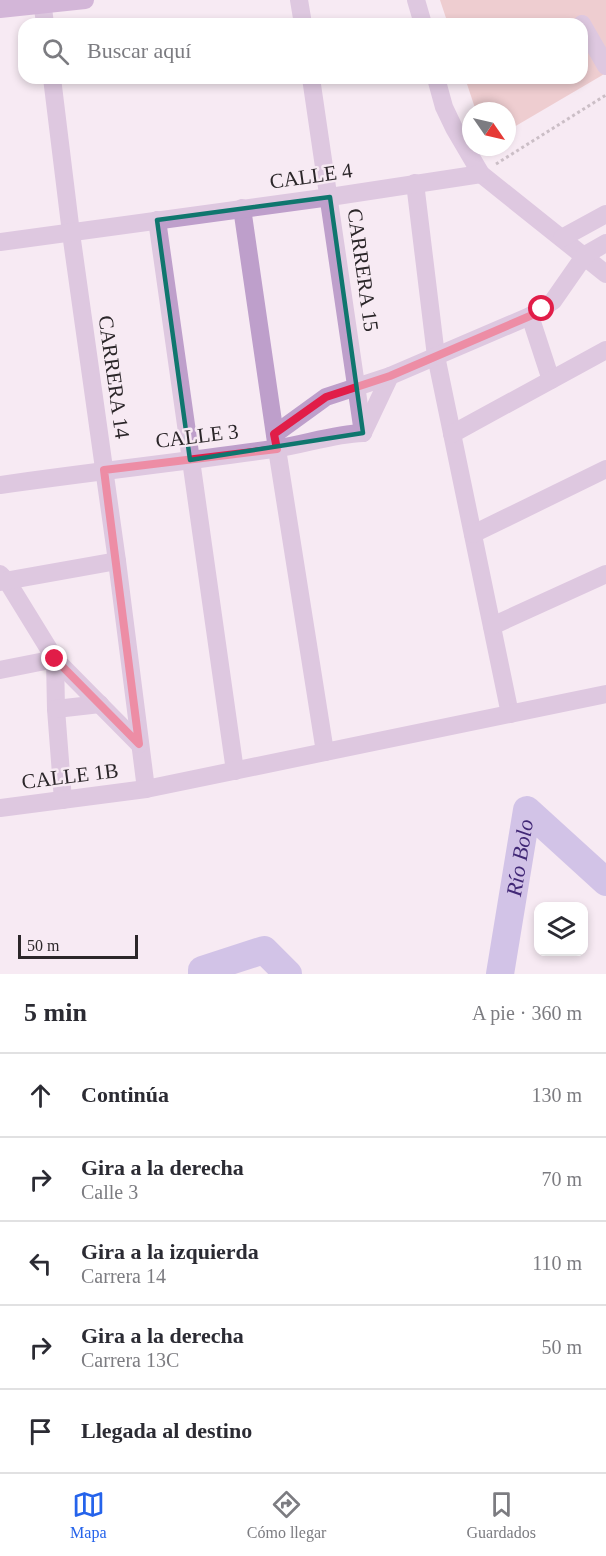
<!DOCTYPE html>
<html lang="es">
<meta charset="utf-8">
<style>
body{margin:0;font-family:Georgia,serif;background:#f7f7f7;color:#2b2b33}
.controls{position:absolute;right:18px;bottom:18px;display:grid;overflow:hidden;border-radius:12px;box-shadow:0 3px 9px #0003}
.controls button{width:54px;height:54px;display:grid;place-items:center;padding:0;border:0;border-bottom:2px solid #e1e1e2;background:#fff;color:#2b2b33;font:30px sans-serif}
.compass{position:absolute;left:462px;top:102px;width:54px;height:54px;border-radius:50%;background:#fff;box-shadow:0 3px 9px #0003;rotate:124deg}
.scale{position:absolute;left:18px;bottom:15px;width:120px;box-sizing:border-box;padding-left:6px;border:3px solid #2b2629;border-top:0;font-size:16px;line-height:21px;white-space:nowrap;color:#2b2629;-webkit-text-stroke:4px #f7eaf3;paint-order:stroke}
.stop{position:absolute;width:18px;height:18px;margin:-14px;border:4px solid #e11d48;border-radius:50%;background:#fff}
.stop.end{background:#e11d48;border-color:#fff;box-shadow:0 2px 6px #0008}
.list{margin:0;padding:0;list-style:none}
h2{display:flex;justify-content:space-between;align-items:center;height:78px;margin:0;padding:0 24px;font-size:26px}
h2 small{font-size:20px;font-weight:400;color:#7c7c81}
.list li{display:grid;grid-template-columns:39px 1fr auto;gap:18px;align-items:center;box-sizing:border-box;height:84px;padding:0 24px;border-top:2px solid #e1e1e2}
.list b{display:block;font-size:22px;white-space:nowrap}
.list p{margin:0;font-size:20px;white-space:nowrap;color:#7c7c81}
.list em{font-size:20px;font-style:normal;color:#7c7c81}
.icon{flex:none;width:33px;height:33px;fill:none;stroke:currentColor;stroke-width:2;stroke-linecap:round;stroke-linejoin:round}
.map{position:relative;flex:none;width:606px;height:974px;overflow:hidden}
.search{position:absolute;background:#fff;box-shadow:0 3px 9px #0003;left:18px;right:18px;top:18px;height:66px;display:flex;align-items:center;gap:15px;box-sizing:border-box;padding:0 21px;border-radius:18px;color:#7c7c81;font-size:22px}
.sheet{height:498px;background:#fff}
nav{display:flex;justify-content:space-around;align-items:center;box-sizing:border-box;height:84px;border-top:2px solid #e1e1e2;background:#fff;font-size:16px;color:#7c7c81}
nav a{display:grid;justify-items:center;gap:3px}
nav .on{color:#2563eb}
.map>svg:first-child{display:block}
</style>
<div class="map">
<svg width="606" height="974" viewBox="0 0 606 974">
<rect width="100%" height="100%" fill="#f7eaf3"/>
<path fill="#e3aba7" d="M440,0H606V73L507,131V111H476L465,78H582V24H448Z"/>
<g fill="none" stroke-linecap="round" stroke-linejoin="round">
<g stroke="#a496d9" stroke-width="28">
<path d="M202,974V970L264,950L288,974"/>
<path id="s1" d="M500,974L527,810L606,882"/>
</g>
<path stroke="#948b91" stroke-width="3" stroke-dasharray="3 3" stroke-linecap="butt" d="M496,164L606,95"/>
<g stroke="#be9fcb" stroke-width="18">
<path d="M42,0L45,24"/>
<path d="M299,0L303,24"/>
<path d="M416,0L423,24"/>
<path d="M582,24L606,66"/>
<path d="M52,78L71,233L117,561L146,789"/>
<path d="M311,78L363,433"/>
<path d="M436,78L444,107L454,128L481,174L606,274"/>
<path d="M415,183L436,356L510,714"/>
<path d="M242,208L277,449L325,752"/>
<path d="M157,220L235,771"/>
<path d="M562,238L606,214"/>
<path d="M0,242L330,197L481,174"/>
<path d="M530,316L551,380"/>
<path d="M363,433L390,376L530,316L553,301L585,255L606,243"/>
<path d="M275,434L326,397L390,376"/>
<path d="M452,434L606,350"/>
<path d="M0,485C91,472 182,462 273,449C304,445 332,434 363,433"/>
<path d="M473,534L606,469"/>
<path d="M0,574L7,581L55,659L139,744"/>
<path d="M0,582L117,561"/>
<path d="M492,626L606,574"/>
<path d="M0,670L55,659L56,709L63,800"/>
<path d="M56,709L100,704"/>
<path d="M0,808L146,789L606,694"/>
</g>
<path stroke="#a678b8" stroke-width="18" d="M0,9L85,0"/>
</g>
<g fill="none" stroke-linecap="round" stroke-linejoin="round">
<path stroke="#e11d48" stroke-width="8" d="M55,659L139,744L104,470L277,449L274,434L326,397L390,376L530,316L542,309"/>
</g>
<path d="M0 0H606V974H0ZM330,197L363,433L190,460L157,220Z" fill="#f7eaf3" fill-opacity=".55" fill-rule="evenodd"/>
<path fill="none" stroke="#0f766e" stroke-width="4.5" stroke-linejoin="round" d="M330,197L363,433L190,460L157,220Z"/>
<g text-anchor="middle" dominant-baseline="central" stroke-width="5" stroke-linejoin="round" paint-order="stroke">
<g font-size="21" fill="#2b2629" stroke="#f7eaf3">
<text transform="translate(311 176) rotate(-8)">CALLE 4</text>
<text transform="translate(363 270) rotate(82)">CARRERA 15</text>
<text transform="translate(114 377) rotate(82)">CARRERA 14</text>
<text transform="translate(197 436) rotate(-7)">CALLE 3</text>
<text transform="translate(70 776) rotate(-7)">CALLE 1B</text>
</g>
<g font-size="22" font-style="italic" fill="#412876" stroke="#f7eaf3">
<text stroke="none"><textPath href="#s1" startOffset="118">Río Bolo</textPath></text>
</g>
</g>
</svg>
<div class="controls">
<button><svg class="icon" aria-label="layers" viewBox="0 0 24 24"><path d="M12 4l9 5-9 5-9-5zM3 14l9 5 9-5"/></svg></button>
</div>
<svg class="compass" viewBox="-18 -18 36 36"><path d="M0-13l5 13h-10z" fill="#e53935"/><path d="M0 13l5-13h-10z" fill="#7c7c81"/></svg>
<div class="scale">50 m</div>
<div class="stop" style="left:542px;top:309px"></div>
<div class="stop end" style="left:55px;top:659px"></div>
<div class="search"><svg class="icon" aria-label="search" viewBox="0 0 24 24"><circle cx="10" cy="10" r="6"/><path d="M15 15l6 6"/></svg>Buscar aquí</div>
</div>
<section class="sheet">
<h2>5 min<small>A pie · 360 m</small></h2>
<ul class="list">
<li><svg class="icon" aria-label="ahead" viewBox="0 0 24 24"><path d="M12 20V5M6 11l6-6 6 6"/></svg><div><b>Continúa</b></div><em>130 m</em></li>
<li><svg class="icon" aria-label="right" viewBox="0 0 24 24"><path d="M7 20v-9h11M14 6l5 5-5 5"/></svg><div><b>Gira a la derecha</b><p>Calle 3</p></div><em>70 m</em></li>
<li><svg class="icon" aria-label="left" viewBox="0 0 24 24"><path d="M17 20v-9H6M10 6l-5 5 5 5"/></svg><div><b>Gira a la izquierda</b><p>Carrera 14</p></div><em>110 m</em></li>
<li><svg class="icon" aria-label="right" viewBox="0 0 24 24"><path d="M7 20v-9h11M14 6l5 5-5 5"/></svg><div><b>Gira a la derecha</b><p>Carrera 13C</p></div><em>50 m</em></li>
<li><svg class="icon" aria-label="arrive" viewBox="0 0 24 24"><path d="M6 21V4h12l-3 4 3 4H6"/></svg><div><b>Llegada al destino</b></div></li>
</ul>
</section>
<nav>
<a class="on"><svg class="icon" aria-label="map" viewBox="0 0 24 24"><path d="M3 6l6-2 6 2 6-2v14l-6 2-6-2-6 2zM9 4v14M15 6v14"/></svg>Mapa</a>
<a><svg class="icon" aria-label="directions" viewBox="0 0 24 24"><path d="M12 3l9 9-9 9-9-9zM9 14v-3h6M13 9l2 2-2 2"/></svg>Cómo llegar</a>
<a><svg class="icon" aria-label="saved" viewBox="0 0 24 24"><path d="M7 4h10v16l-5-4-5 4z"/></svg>Guardados</a>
</nav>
